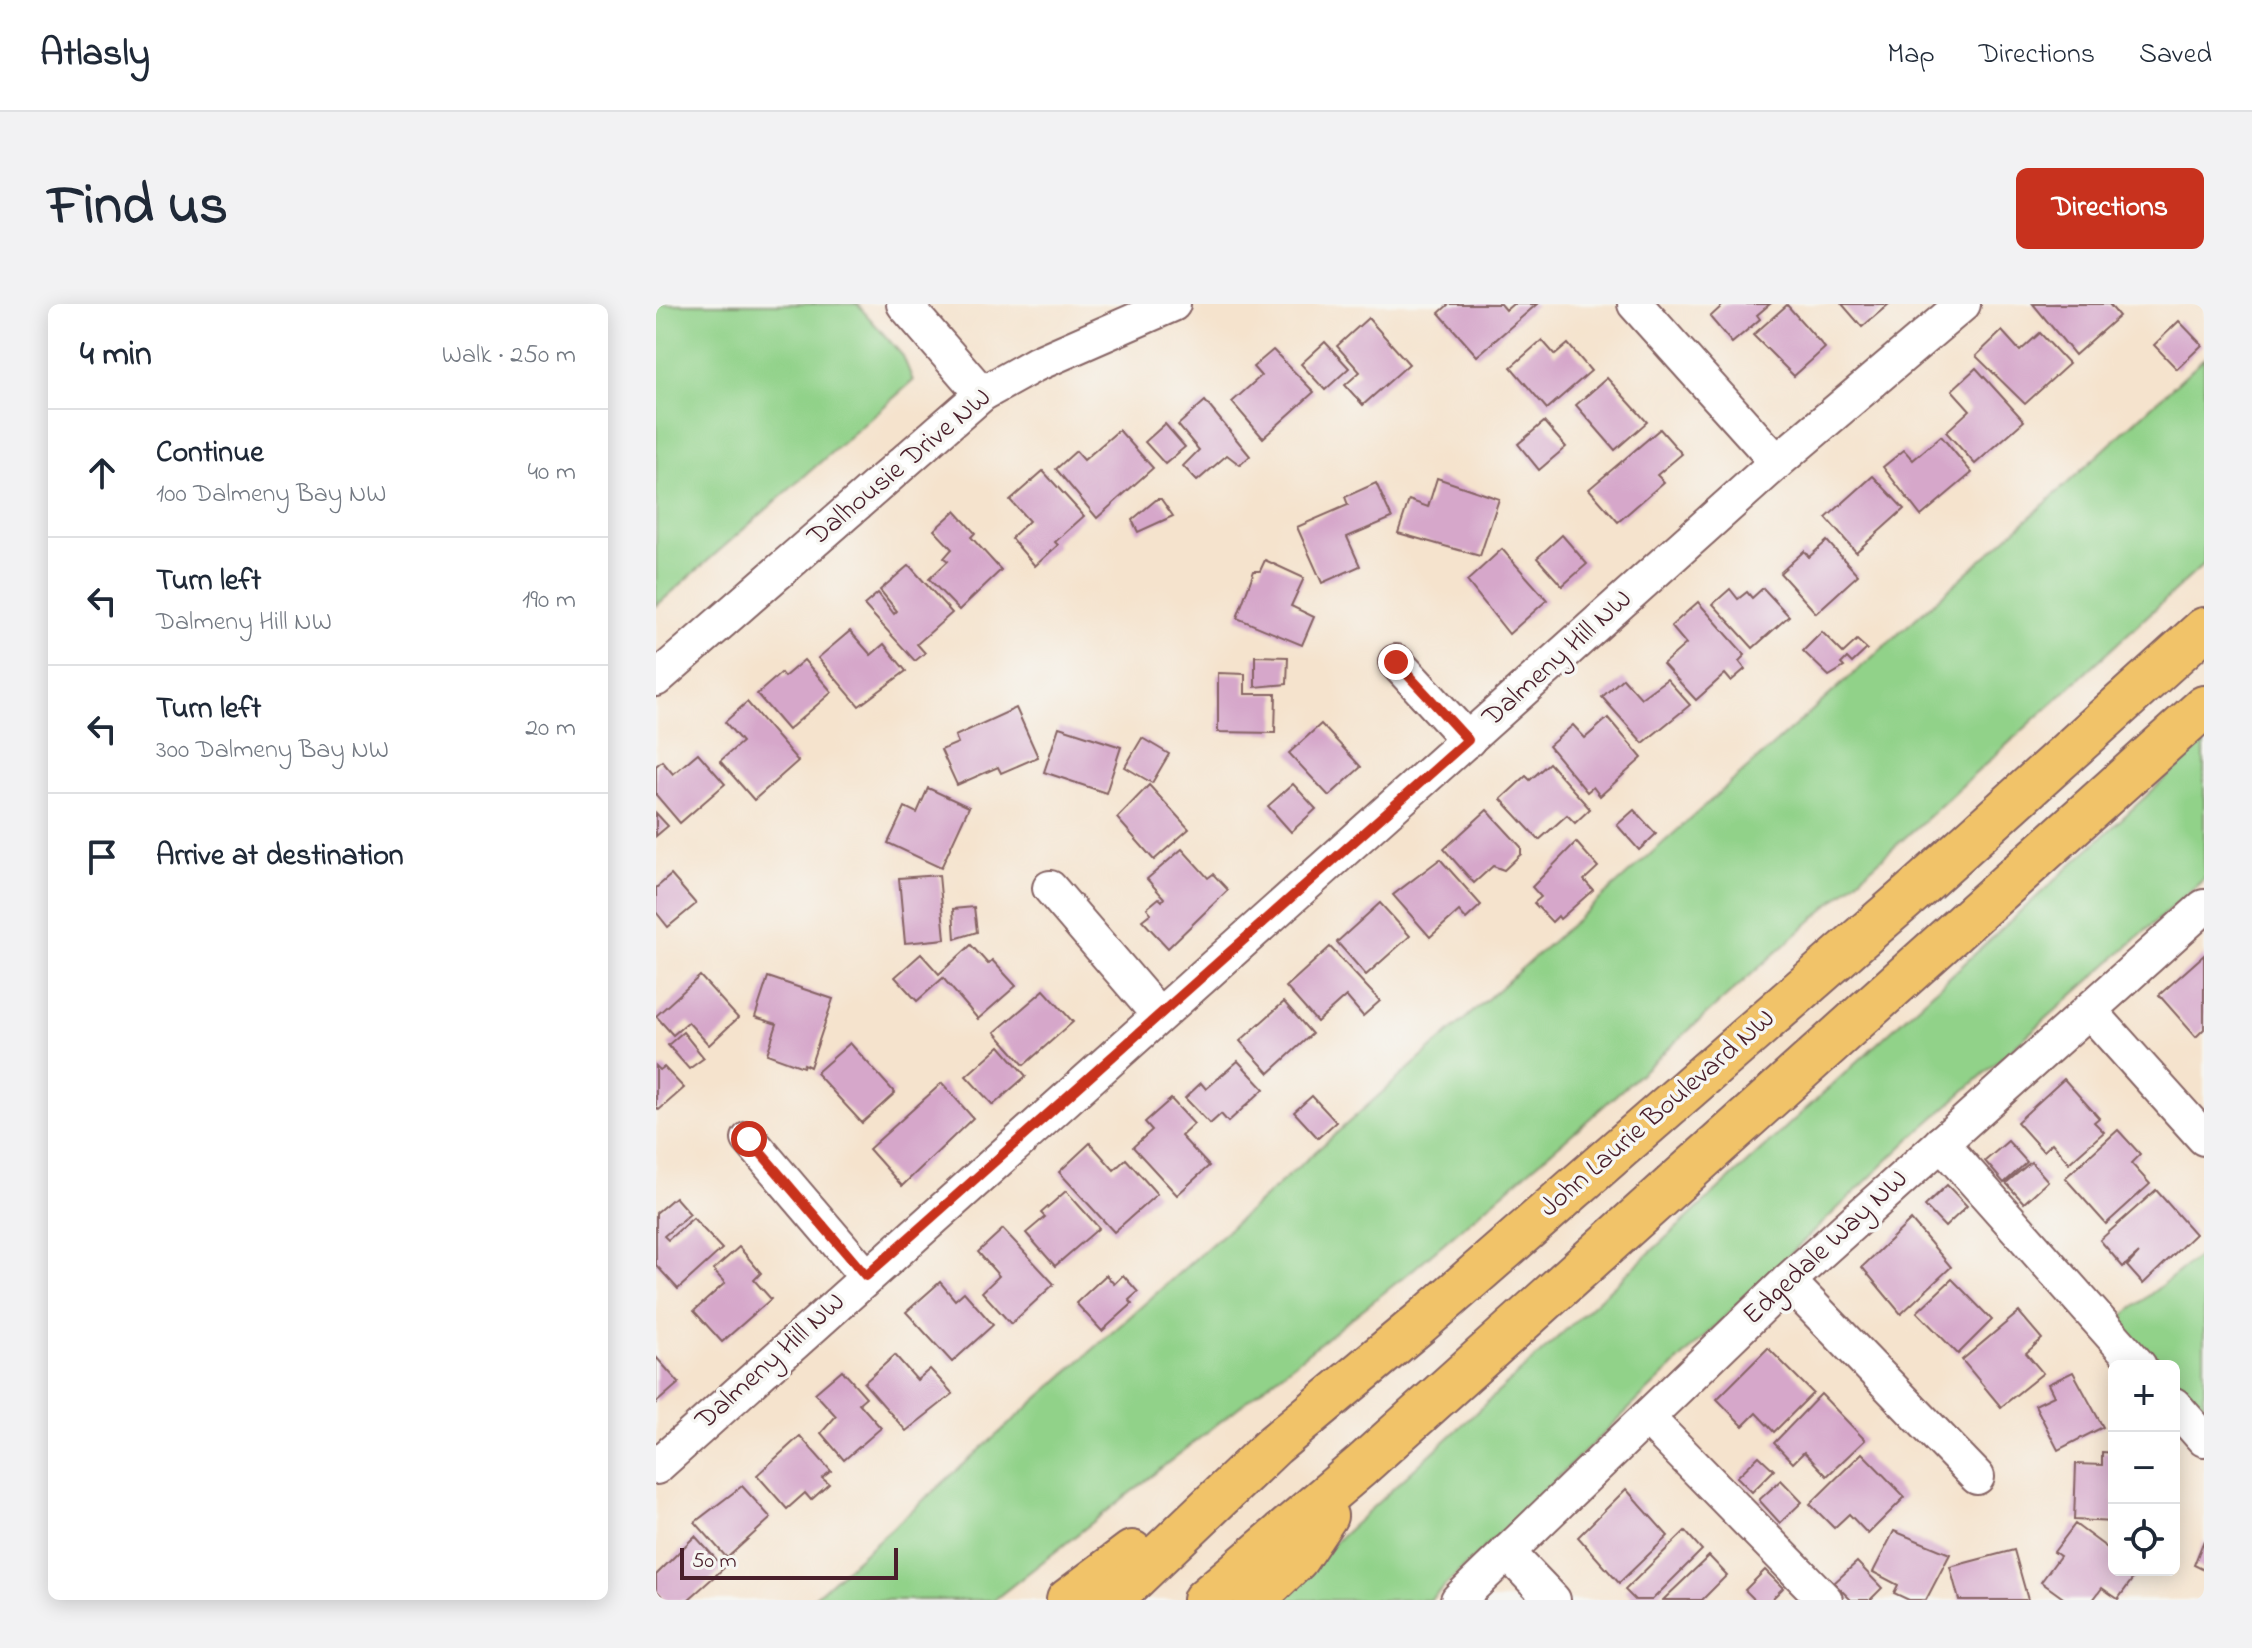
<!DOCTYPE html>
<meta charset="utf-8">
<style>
body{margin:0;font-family:"Indie Flower",sans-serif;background:#f2f2f3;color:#1f2937}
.controls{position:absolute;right:24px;bottom:24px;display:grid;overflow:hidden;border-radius:12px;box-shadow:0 4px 20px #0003}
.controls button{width:72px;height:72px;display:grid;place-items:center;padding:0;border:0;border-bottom:2px solid #e0e1e3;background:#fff;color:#1f2937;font:40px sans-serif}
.scale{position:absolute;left:24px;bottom:20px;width:218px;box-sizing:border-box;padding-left:8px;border:4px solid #4a1f2b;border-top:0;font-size:22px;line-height:28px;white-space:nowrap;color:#4a1f2b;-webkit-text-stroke:6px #f6f6f2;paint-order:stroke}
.stop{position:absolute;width:24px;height:24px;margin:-18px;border:6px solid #c8321e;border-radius:50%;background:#fff}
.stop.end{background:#c8321e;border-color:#fff;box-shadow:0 2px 8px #0008}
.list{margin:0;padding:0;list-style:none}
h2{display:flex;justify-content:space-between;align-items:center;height:104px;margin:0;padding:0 32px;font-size:34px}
h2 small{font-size:26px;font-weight:400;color:#747a83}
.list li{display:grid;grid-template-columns:52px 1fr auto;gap:24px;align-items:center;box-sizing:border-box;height:128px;padding:0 32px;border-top:2px solid #e0e1e3}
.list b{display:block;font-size:30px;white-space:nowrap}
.list p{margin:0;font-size:26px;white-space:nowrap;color:#747a83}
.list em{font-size:26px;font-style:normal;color:#747a83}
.icon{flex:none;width:44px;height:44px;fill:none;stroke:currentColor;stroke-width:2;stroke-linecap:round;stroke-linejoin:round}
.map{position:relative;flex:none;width:1548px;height:1296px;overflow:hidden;border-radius:12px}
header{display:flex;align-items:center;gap:48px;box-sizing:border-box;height:112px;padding:0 40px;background:#fff;border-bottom:2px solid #e0e1e3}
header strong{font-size:38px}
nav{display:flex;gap:44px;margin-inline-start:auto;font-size:28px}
.intro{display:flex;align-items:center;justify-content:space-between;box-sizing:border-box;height:192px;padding:0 48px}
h1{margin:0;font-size:56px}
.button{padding:20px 36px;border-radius:12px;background:#c8321e;color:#fff;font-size:28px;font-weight:700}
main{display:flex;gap:48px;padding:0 48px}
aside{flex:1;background:#fff;border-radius:12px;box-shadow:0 4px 20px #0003}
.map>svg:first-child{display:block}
</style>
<header>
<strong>Atlasly</strong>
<nav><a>Map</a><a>Directions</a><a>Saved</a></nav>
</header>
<div class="intro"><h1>Find us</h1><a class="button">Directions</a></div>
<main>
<aside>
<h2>4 min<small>Walk · 250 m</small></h2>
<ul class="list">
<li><svg class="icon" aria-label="ahead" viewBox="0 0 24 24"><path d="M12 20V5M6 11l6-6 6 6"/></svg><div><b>Continue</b><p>100 Dalmeny Bay NW</p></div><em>40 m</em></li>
<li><svg class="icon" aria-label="left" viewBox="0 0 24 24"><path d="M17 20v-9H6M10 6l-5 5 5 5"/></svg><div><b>Turn left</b><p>Dalmeny Hill NW</p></div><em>190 m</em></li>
<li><svg class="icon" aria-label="left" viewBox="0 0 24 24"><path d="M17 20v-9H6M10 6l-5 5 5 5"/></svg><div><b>Turn left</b><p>300 Dalmeny Bay NW</p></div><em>20 m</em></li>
<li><svg class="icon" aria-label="arrive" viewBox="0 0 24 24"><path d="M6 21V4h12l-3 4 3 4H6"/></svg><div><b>Arrive at destination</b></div></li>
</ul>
</aside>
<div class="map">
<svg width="1548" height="1296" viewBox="0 0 1548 1296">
<rect width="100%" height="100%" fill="#f6f6f2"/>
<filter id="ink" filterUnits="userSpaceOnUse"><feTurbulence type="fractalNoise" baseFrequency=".0125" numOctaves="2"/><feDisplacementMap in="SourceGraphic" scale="16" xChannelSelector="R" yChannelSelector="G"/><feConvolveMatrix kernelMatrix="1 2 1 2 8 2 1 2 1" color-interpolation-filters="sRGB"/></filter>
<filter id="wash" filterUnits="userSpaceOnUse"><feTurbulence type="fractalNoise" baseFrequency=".006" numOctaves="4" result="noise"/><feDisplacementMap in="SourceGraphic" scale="32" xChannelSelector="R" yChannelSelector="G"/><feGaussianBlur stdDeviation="1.8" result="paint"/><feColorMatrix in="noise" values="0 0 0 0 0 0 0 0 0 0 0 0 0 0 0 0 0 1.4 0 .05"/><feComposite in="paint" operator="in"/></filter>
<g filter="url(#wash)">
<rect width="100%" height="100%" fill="#f5e3cd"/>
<g fill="#91d289" stroke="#6e785a" stroke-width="2">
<path d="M0,0H201L247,52L257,77L0,302Z"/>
<path d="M1548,54V260L1272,513L924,823L754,968L338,1296H155L1393,196Z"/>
<path d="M1548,439V575L1254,835L774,1296H616Z"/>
<path d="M1548,948V1111L1518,1080V1062H1501L1459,1018Z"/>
</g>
<g id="blocks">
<g fill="#d6a7ca">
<path d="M793,0H845L850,6L857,0H881L821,52L783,9Z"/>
<path d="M1068,0H1114L1101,11L1104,15L1076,39L1054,13Z"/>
<path d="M1186,0H1233L1206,23Z"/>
<path d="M1377,0H1453L1463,12L1419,51Z"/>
<path d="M1131,1L1169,44L1138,72L1097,31Z"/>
<path d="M712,14L753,60L707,101L689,81L704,68L681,42Z"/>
<path d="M1523,17L1546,41L1521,65L1498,41Z"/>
<path d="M1346,27L1364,47L1384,29L1413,60L1369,100L1320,52Z"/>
<path d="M886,36L899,51L912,40L935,67L891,105L855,63Z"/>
<path d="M669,38L693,64L669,86L645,60Z"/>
<path d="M617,46L658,88L607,134L576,98L605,72L597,63Z"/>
<path d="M1320,64L1368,117L1319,160L1290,128L1314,106L1296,86Z"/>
<path d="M951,74L991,118L959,146L920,101Z"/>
<path d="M549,97L594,152L584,161L571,151L541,177L527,162L543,146L522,121Z"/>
<path d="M888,118L910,143L883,166L862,140Z"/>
<path d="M509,120L529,143L509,160L489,138Z"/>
<path d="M1004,125L1026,150L1001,171L1008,178L962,218L933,185Z"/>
<path d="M463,126L497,164L441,214L400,165L420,147L428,156Z"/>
<path d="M1285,132L1316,169L1265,212L1227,163L1248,146L1257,156Z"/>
<path d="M387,167L428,212L399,238L402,241L379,262L355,234L373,217L354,196Z"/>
<path d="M1217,172L1248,205L1200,248L1170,214Z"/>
<path d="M781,174L843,195L824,252L742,229L753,196L772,203Z"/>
<path d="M720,179L736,214L691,233L704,262L666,279L641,223L692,201L689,193Z"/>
<path d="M501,195H505L517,212L482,228L476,216Z"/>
<path d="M299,207L319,229L315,233L345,266L303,306L273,275L292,257L288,254L296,245L278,226Z"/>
<path d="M906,231L931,260L906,282L881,254Z"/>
<path d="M1171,237L1202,271L1160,309L1124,269L1148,247L1153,253Z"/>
<path d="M846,245L891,296L853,330L811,277Z"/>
<path d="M609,256L648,274L635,302L658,313L646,341L581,314L598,267H604Z"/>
<path d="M253,261L296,309L261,340L269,349L259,357L208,301L222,289L238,310L241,307L224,286Z"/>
<path d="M1107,284L1133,312L1097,344L1057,300L1074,285L1082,295L1091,288L1096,294Z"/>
<path d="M1042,298L1089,351L1083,357L1089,365L1075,377L1069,370L1040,396L1007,360L1030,340L1015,322Z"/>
<path d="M194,327L215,351L228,340L250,367L203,402L162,354Z"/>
<path d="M1166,328L1187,349L1201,336L1211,345L1196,359L1191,354L1185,360L1188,363L1173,372L1147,347Z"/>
<path d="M599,352L632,353L631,380L599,383Z"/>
<path d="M148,356L176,388L132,426L101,390L125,369L128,373Z"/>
<path d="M562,369L589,370V390H620L619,429L562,428Z"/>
<path d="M967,374L985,394L1011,375L1034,401L987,439L946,393Z"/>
<path d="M91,398L142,457L98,496L64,457L86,438L69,418Z"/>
<path d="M360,404L382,453L345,469L342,463L301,481L285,446L302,439L299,432Z"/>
<path d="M952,414L986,454L944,492L937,483L931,488L893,442L917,421L929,434Z"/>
<path d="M665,420L705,463L673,492L633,449Z"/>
<path d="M403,423L465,443L450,489L388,468Z"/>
<path d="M486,434L513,450L496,479L469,463Z"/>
<path d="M42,449L69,480L24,519L0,491V462L6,457L17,470Z"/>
<path d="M893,459L934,505L919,519L911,511L883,536L845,495L870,472L874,476Z"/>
<path d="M637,480L660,505L635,528L612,502Z"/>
<path d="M493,481L533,525L498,556L461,514Z"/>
<path d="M272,484L313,503L285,564L232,539L249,503L261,509Z"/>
<path d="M831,506L865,543V550L848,566L837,562L818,579L788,545Z"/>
<path d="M978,506L1000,530L983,546L961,521Z"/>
<path d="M0,509L12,522L0,532Z"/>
<path d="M920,538L942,563L928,576L937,586L904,615L902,612L896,618L878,599L885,593L876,583Z"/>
<path d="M526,545L552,574L557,570L572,586L512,644L486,616L495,609L491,604L503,594L506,597L508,594L491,575Z"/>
<path d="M784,555L825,601L810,615L803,607L774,633L737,591Z"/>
<path d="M15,571L40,600L12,623L0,608V584Z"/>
<path d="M283,571L289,635L249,639L243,574Z"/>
<path d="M724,599L754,632L710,671L681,638Z"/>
<path d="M318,603L321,628L299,635L297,605Z"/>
<path d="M315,641L332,660L336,656L360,682L322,715L287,674L261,697L239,673L265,650L283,670Z"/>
<path d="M674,643L724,697L707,712L690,692L661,718L630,683Z"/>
<path d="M1548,651V725L1540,733L1503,691Z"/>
<path d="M44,672L82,714L53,741L32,718L17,731L0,712Z"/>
<path d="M112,673L177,695L154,763L148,760L147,763L111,750L121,720L99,713Z"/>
<path d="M388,686L417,718L368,761L339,728Z"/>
<path d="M628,698L656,730L613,769L584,737Z"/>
<path d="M27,728L48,754L33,765L12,741Z"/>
<path d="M194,739L239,789L206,819L160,769Z"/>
<path d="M344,742L370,772L337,801L310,772Z"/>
<path d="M582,757L608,785L572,818L565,810L554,820L529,794L545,779L550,785Z"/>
<path d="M0,762L4,766L8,763L28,784L3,806L0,803Z"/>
<path d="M1408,775L1443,814L1438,818L1448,828L1413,859L1396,839L1387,847L1361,818Z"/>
<path d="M286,779L317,814L246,882L213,845Z"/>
<path d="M656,792L680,818L662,834L638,808Z"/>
<path d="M515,795L538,820L525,832L553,862L521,891L477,843L496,826L489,818Z"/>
<path d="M1462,826L1484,850L1475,859L1494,880L1450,920L1409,874Z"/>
<path d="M1352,837L1371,858L1348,879L1329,857Z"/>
<path d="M434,839L458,866L470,855L501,890L458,928L403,868Z"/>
<path d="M1375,858L1392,877L1368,899L1350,879Z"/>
<path d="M1291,881L1311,902L1289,923L1269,902Z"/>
<path d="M1500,886L1539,930L1487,980L1471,962L1483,949L1467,963L1444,936Z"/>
<path d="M410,887L443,924L399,962L370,929L389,913L385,909Z"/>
<path d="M19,893L34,910L8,932L12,936L37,914L66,945L22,985L0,961V909Z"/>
<path d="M1255,916L1295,963L1245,1010L1206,963Z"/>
<path d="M347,925L398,980L355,1020L326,988L343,972L322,948Z"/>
<path d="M83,943L105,969L98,976L115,995L66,1038L38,1007L69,979L57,966Z"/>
<path d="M450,971L458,980L467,971L482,988L473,996L476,1000L446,1027L420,999Z"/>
<path d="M1296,975L1336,1016L1302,1050L1261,1008Z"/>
<path d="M284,978L299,996L308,988L337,1021L296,1058L250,1008Z"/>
<path d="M1363,1008L1386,1035L1370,1049L1387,1069L1345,1103L1306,1056Z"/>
<path d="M1112,1044L1157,1089L1118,1128L1100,1109L1087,1122L1061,1095Z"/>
<path d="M239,1051L261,1076L274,1065L297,1090L250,1127L208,1079Z"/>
<path d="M0,1053L23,1079L0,1099Z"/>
<path d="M186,1066L210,1093L203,1099L225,1124L188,1156L165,1129L180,1112L159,1089Z"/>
<path d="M1417,1068L1447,1123L1402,1146L1379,1101L1398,1092L1392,1080Z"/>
<path d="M1165,1090L1209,1136L1171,1172L1148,1148L1137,1159L1118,1139Z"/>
<path d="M144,1132L175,1167L166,1174L173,1180L155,1196L149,1189L131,1205L101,1171Z"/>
<path d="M1446,1148L1458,1149V1218L1418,1216L1420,1160L1446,1161Z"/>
<path d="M1206,1149L1249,1193L1212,1230L1193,1210L1178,1224L1154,1200Z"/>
<path d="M1103,1152L1118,1166L1096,1188L1081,1173Z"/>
<path d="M1125,1176L1146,1198L1124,1219L1103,1196Z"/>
<path d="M86,1182L115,1214L71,1254L39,1218Z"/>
<path d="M970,1185L1012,1232L963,1279L922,1233Z"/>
<path d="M1419,1220L1458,1249V1266H1483L1462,1295L1446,1284L1437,1296H1410L1385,1278L1404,1252L1398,1248Z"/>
<path d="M1029,1227L1046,1246L996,1296H979L969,1286Z"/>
<path d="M1238,1227L1294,1250L1270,1296H1253L1238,1289L1242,1281L1217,1268Z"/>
<path d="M39,1232L68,1264L32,1296H9L0,1286V1271Z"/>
<path d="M1548,1236V1266L1538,1261Z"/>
<path d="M1358,1246L1372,1296H1303L1294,1263Z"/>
<path d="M1053,1252L1071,1271L1046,1296H1007Z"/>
<path d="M1201,1258L1226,1284L1214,1296H1195L1178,1279Z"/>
<path d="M1109,1266L1127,1284L1115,1296H1099L1089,1286Z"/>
</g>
</g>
</g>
<g filter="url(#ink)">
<use href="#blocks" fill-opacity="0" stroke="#866464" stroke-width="2"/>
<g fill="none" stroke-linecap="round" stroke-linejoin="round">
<defs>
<g id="minor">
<path d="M248,0L326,90"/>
<path d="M979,0L1121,158"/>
<path d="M740,358L812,436"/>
<path d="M0,375L326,90L380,60L517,0"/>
<path d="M394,584L502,710"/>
<path d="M1433,706L1548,834"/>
<path d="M93,835L210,972"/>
<path d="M1285,839L1483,1062"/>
<path d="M1132,977L1321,1173"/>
<path d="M1518,1101L1548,1135"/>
<path d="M991,1114L1169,1296"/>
<path d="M0,1163L1121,158L1307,0"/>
<path d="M851,1248L897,1296"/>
<path d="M802,1296L1132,977L1548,603"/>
</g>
<g id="major">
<path d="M412,1296L476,1248"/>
<path d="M456,1296L618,1141L764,1019L1264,582L1548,325"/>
<path d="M548,1296L705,1162L1548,403"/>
<path d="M598,1296L641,1255L670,1212"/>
</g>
</defs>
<use href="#minor" stroke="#866464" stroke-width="38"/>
<use href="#major" stroke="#866464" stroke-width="46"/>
<use href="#minor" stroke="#fff" stroke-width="34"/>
<use href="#major" stroke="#f1c369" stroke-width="42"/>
</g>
</g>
<g fill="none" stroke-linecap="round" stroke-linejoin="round" filter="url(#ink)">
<path stroke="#c8321e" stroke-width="10" d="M93,835L210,972L812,436L740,358"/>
</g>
<g text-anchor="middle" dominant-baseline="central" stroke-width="7" stroke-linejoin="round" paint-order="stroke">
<g font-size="28" fill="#4a1f2b" stroke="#f6f6f2">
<text transform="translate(244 164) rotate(-40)">Dalhousie Drive NW</text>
<text transform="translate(902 355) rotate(-42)">Dalmeny Hill NW</text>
<text transform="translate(1002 810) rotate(-41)">John Laurie Boulevard NW</text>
<text transform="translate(1170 944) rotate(-43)">Edgedale Way NW</text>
<text transform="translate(115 1058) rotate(-42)">Dalmeny Hill NW</text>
</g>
</g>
</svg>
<div class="controls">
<button>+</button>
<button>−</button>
<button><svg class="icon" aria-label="locate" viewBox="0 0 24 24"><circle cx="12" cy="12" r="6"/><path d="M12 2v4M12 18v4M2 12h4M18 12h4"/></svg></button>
</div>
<div class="scale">50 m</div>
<div class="stop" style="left:93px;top:835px"></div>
<div class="stop end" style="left:740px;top:358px"></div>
</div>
</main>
